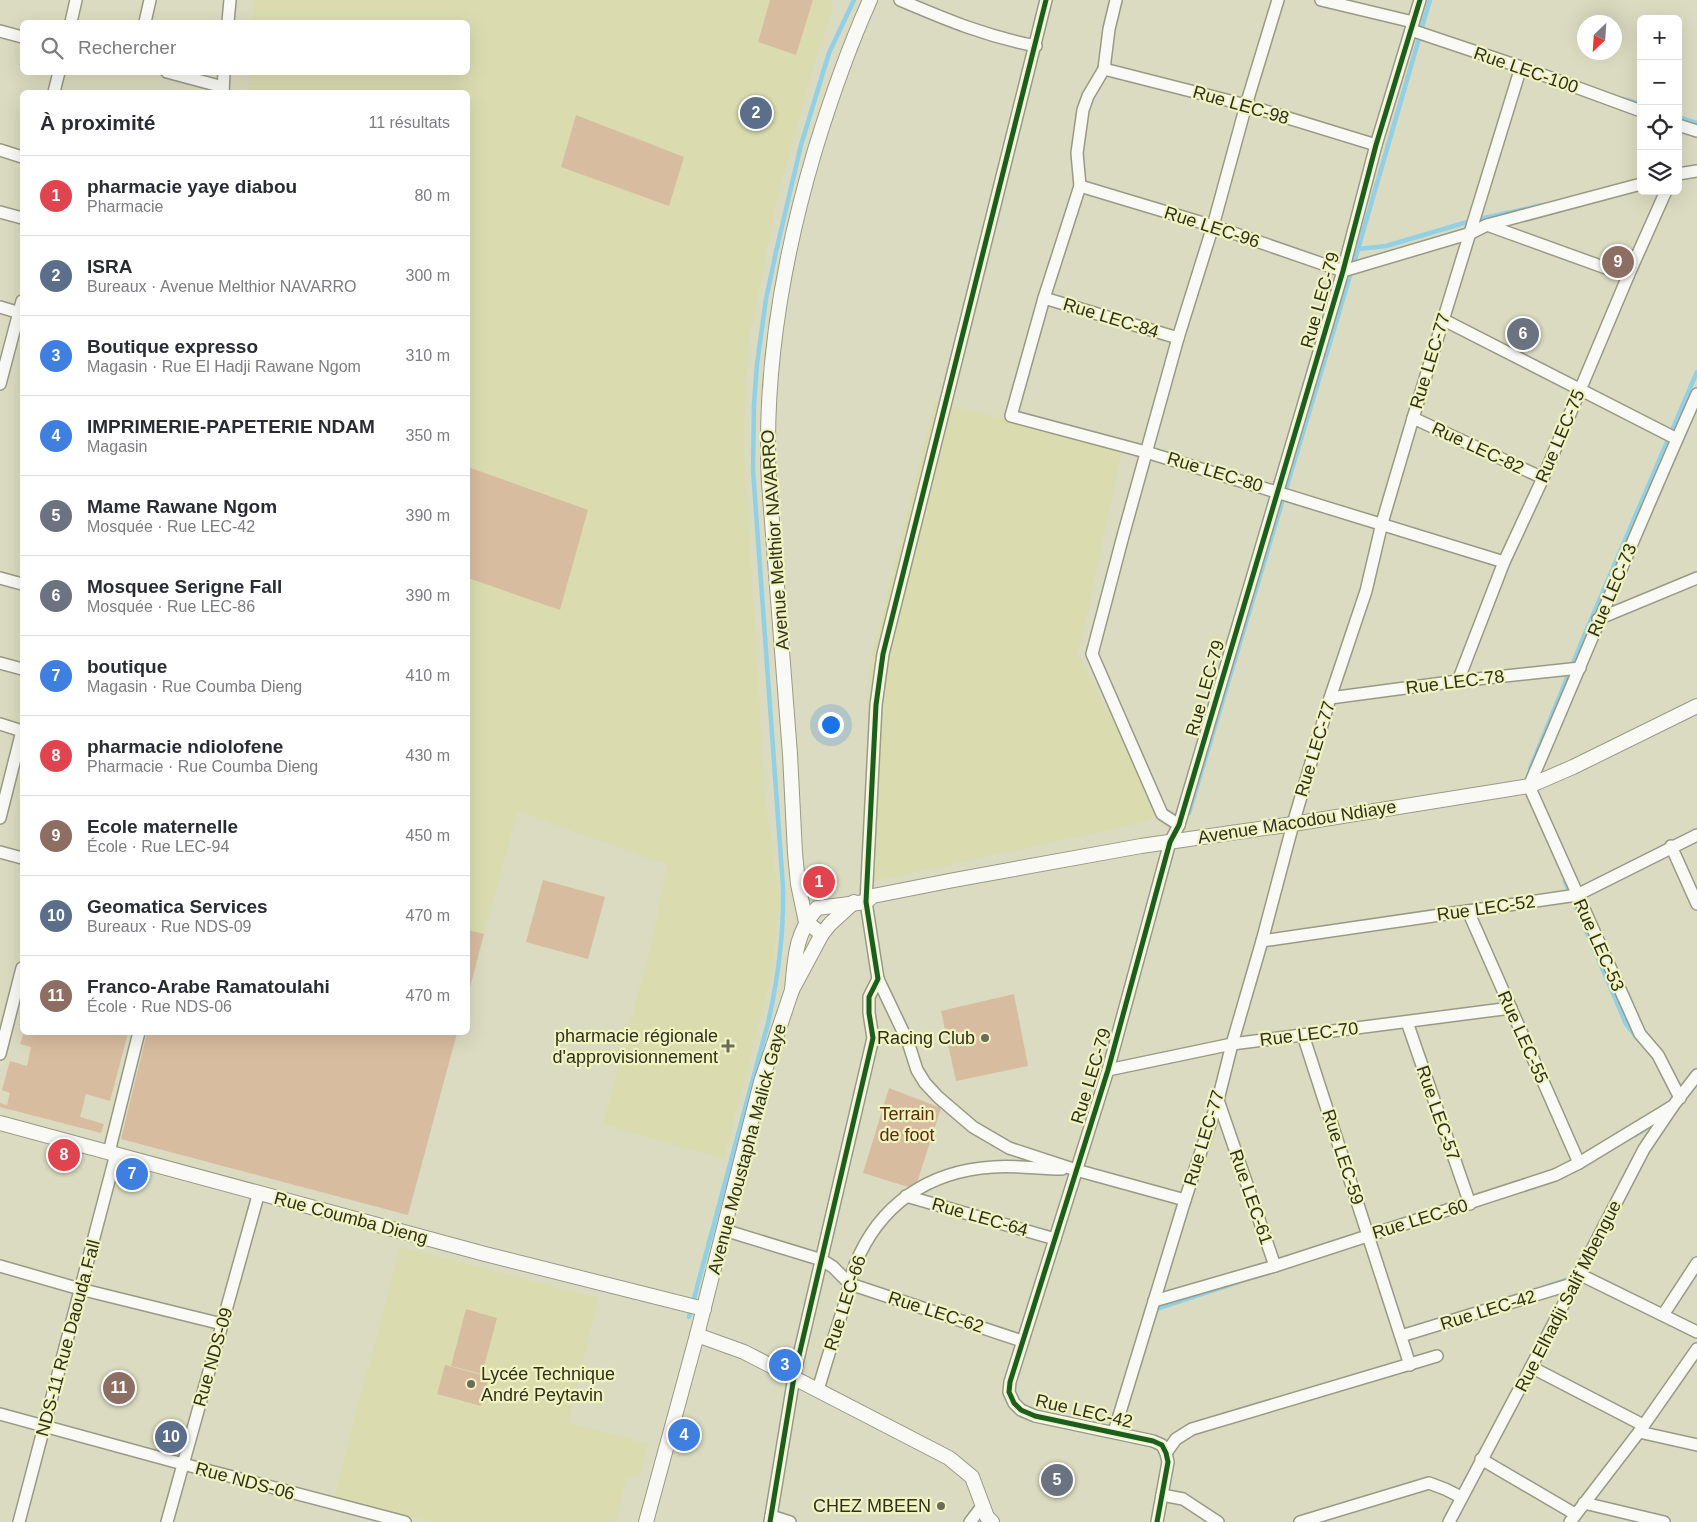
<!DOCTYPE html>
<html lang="fr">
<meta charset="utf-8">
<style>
:root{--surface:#fff;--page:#f7f7f7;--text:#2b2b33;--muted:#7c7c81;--line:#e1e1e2;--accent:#6c6c56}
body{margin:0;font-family:Arial,sans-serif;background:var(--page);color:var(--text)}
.controls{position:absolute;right:15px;top:15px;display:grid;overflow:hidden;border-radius:8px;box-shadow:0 5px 20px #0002}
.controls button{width:45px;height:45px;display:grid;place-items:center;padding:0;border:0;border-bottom:1px solid var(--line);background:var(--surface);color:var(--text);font:25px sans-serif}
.compass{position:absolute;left:1577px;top:15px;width:45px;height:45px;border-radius:50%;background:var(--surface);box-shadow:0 5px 20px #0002;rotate:205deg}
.you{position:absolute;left:830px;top:724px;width:18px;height:18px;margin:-12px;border:4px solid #fff;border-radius:50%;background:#1a73e8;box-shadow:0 0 0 8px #1a73e833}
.badge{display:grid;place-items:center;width:32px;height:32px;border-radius:50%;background:var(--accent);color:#fff;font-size:16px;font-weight:700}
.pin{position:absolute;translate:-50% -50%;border:2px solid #fff;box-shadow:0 1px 5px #0006}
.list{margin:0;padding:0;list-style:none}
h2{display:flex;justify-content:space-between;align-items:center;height:65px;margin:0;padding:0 20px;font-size:21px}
h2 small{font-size:16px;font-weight:400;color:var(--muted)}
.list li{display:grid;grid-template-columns:32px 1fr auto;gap:15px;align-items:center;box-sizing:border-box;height:80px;padding:0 20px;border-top:1px solid var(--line)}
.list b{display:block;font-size:19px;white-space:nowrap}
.list p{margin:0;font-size:16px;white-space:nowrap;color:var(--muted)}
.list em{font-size:16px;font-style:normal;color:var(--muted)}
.icon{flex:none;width:28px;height:28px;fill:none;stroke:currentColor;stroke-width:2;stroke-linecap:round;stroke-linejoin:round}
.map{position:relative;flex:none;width:1697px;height:1522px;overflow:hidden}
.search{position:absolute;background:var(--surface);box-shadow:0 5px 20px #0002;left:20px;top:20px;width:450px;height:55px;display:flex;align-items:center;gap:12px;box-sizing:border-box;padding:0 18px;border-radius:8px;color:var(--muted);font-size:19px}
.panel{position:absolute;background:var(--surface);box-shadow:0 5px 20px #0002;left:20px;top:90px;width:450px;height:945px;border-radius:8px}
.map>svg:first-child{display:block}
.built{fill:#dadcb0}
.green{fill:#d8bca0}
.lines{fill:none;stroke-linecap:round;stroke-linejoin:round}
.stream{stroke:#91d0e5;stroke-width:4.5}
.minor-casing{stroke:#999a85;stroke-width:14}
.tertiary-casing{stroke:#999a85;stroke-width:16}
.minor{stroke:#f9faf6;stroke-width:11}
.tertiary{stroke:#f9faf6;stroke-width:14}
.cycleway-casing{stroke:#f1f3c1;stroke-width:8}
.cycleway{stroke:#1b5e20;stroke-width:5}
.poi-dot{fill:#6c6c56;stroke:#f1f3c1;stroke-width:2}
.labels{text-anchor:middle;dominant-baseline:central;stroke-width:4.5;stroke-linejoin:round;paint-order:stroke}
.street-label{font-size:18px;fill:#30301d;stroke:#f1f3c1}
.poi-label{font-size:18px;fill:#30301d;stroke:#f1f3c1;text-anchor:end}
.park-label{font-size:18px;fill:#5b2c0e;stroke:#f1f3c1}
</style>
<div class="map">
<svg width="1697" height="1522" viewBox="0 0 1697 1522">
<rect width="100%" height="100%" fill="#dadbc0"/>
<g class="built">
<polygon points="254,0 832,0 833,8 815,61 778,197 749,339 746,381 744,447 765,797 780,903 771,977 724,1159 603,1124 652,941 667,865 518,811 484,934 468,930 468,92 249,92 250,73 468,72 468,22 253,22"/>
<polygon points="935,402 1123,448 1078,655 1162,814 1140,823 871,882 867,728 869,670"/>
<polygon points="400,1247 599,1298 568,1423 648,1444 640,1474 626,1480 616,1522 431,1522 334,1497"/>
</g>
<g class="green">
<polygon points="770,0 813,0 796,55 758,42"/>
<polygon points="576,115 684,157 669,206 561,167"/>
<polygon points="468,467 588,510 560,610 468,578"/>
<polygon points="543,880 605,897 588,959 526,942"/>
<polygon points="468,930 484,934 468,995"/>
<polygon points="1014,994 1028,1066 956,1081 941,1011"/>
<polygon points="24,1032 128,1033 110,1101 86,1094 80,1117 104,1124 101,1133 0,1107 0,1103 7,1105 10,1093 2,1090 10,1061 27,1066 31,1047 20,1044"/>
<polygon points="147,1033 457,1033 408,1215 121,1139"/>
<polygon points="889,1088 941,1108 915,1189 863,1173"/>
<polygon points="466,1309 497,1318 482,1374 451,1366"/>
<polygon points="445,1365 489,1377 481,1406 437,1394"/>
</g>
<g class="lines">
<g class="stream">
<polyline points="1423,31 1421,30 1430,0"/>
<polyline points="1420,35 1358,249 1386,246 1471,221"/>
<polyline points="1623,99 1641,104"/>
<polyline points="1678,117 1697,123"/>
<polyline points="1475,220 1543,205"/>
<polyline points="1530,769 1584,636 1697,372"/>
<polyline points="1189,813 1358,249"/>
<polyline points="1565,881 1626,1024 1638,1039"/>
<polyline points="1635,1135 1644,1130 1649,1125"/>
<polyline points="1548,1286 1576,1277"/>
<polyline points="1156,1309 1238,1282"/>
<path d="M 689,1317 L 768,1023 C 778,979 784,933 783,887 L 753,470 L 754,404 L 757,364 L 766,299 L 776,252 L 801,145 L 829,53 L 854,0"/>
</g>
<g class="minor-casing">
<g id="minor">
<path d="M 900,0 C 947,20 985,36 1036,46"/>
<polyline points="1116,0 1109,29 1104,69 1088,96 1083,110 1077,153 1080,186 1044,298 1011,416 1146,452 1504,562"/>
<polyline points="1321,0 1413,22"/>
<polyline points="71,22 76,0"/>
<polyline points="145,22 150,0"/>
<polyline points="228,22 230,0"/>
<polyline points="1411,30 1521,67 1641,111"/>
<polyline points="0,31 22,37"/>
<polyline points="1104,69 1246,105 1376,145"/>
<polyline points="167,72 223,87"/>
<polyline points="54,92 59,72"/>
<polyline points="223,92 224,72"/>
<polyline points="1678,125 1697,131"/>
<polyline points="0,150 22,157"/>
<polyline points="1678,174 1697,171"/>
<polyline points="1080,186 1213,226 1343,271 1471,233 1487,225 1641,184"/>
<polyline points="0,212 22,218"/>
<polyline points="1487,225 1628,276"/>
<polyline points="1044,298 1178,338"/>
<polyline points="0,307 20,313"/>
<polyline points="1442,319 1677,439"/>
<polyline points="0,384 22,301"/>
<polyline points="1413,418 1543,478"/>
<polyline points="0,578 22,584"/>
<polyline points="1598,619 1697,578"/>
<polyline points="0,663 22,669"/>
<polyline points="1458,681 1504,562 1543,478 1628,276 1666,191"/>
<polyline points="1330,698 1458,681 1580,668"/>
<polyline points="0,724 22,731"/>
<polyline points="0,818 22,731"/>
<polyline points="1179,825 1162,814 1092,654 1123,536 1178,338 1213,226 1246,105 1278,0"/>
<polyline points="1671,846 1697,904"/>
<polyline points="0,852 22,858"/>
<polyline points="1468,911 1579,1163"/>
<polyline points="1262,941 1577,895 1697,835"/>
<polyline points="878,979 908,1042 917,1070 925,1083 938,1097 973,1127 1009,1148 1076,1170 1185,1200"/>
<polyline points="1407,1022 1470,1204"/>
<polyline points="1303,1035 1410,1365"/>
<polyline points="0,1054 22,968"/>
<polyline points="1108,1070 1232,1044 1511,1008"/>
<path d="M 1680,1098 L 1658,1055 L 1640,1034 L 1529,786 C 1585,656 1639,524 1697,394"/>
<polyline points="1218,1100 1275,1266"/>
<polyline points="109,1152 139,1032"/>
<polyline points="906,1196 1055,1239"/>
<polyline points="724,1230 822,1260 833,1267 850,1284 1022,1341"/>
<polyline points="0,1266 80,1289 222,1324"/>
<polyline points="1579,1274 1697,1332"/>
<polyline points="1154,1301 1275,1266 1555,1175 1579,1163 1673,1106"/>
<polyline points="1663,1315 1697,1263"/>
<polyline points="1401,1336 1575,1283"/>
<polyline points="1531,1367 1643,1425"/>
<path d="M 818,1390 C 826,1362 835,1334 844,1306 C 848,1293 850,1278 855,1265 C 879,1205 928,1171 993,1167 C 1015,1165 1039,1169 1062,1169"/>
<polyline points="0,1414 183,1464 405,1522"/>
<polyline points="1114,1432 1185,1200 1218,1100 1232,1044 1262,941 1293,824 1330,698 1366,591 1382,523 1413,418 1521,67"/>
<polyline points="1639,1432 1697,1445"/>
<polyline points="1166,1453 1176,1439 1192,1429 1437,1356"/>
<polyline points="1481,1459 1575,1514"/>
<polyline points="1162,1495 1183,1499 1218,1522"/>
<polyline points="1584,1503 1664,1522"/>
<polyline points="771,1516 790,1522"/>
<polyline points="19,1522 116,1154"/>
<polyline points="167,1522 259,1192"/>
<polyline points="770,1522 794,1377 873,1038 869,1013 869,997 878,979 866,902 876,705 883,654 1046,0"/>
<polyline points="970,1522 983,1505"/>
<polyline points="1157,1522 1168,1462 1166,1453 1162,1445 1153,1441 1035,1416 1021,1410 1014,1403 1009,1392 1010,1382 1108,1070 1170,842 1179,825 1343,271 1376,145 1420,0"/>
<polyline points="1300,1522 1429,1483 1445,1489 1461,1497"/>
<polyline points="1449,1522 1531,1367 1644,1149 1673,1106 1697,1075"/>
<polyline points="1570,1522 1639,1432 1697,1349"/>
</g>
</g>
<g class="tertiary-casing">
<g id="tertiary">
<path d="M 822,934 L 806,922 L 798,884 L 795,853 L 790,754 L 769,483 C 763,369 783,258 815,150 C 831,98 848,49 870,0"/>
<path d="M 792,990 C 795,958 795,934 817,908 L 866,902 L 873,896 L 954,880 L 1141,846 L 1293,824 L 1529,786 L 1573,767 L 1697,706"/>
<polyline points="0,1123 485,1254 704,1309"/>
<polyline points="697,1335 744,1352 949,1458 972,1477 987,1517 992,1522"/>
<polyline points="646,1522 697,1335 761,1082 792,990 822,934 830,924 854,902"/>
</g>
</g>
<use href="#minor" class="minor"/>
<use href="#tertiary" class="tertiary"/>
<g class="cycleway-casing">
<g id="cycleway">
<polyline points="770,1522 794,1377 873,1038 869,1013 869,997 878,979 866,902 876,705 883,654 1046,0"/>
<polyline points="1157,1522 1168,1462 1166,1453 1162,1445 1153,1441 1035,1416 1021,1410 1014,1403 1009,1392 1010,1382 1108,1070 1170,842 1179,825 1343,271 1376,145 1420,0"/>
</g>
</g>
<use href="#cycleway" class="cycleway"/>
</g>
<g class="poi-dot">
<circle cx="985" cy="1038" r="5"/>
<path d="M725.5 1038.5h5v5h5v5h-5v5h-5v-5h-5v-5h5z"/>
<circle cx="471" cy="1384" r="5"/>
<circle cx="941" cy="1506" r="5"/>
</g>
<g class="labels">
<g class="street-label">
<text transform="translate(1526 70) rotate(19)">Rue LEC-100</text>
<text transform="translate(1241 105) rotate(16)">Rue LEC-98</text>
<text transform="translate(1212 227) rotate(18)">Rue LEC-96</text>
<text transform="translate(1320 300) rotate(-74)">Rue LEC-79</text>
<text transform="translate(1111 318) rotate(17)">Rue LEC-84</text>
<text transform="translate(1430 361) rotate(-73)">Rue LEC-77</text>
<text transform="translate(1560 436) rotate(-67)">Rue LEC-75</text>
<text transform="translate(1478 448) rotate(25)">Rue LEC-82</text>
<text transform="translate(1215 472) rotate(17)">Rue LEC-80</text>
<text transform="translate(775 540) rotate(-94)">Avenue Melthior NAVARRO</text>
<text transform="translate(1612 590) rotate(-67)">Rue LEC-73</text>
<text transform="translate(1455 682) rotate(-7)">Rue LEC-78</text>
<text transform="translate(1205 688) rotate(-74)">Rue LEC-79</text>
<text transform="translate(1315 749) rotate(-73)">Rue LEC-77</text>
<text transform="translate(1297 822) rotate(-9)">Avenue Macodou Ndiaye</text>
<text transform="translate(1486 908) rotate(-8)">Rue LEC-52</text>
<text transform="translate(1599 945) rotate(66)">Rue LEC-53</text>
<text transform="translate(1309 1034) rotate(-7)">Rue LEC-70</text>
<text transform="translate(1523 1037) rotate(66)">Rue LEC-55</text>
<text transform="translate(1091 1076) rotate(-73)">Rue LEC-79</text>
<text transform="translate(1438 1113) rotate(71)">Rue LEC-57</text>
<text transform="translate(1204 1138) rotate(-73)">Rue LEC-77</text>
<text transform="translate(747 1149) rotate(-75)">Avenue Moustapha Malick Gaye</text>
<text transform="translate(1343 1157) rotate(72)">Rue LEC-59</text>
<text transform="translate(1251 1197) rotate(71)">Rue LEC-61</text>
<text transform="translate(980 1217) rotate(16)">Rue LEC-64</text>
<text transform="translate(351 1218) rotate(15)">Rue Coumba Dieng</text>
<text transform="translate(1420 1219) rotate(-17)">Rue LEC-60</text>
<text transform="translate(1568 1296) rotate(-63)">Rue Elhadji Salif Mbengue</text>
<text transform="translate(845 1303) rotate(-72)">Rue LEC-66</text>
<text transform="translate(1488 1310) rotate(-17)">Rue LEC-42</text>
<text transform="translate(936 1312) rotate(18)">Rue LEC-62</text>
<text transform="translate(68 1338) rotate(-75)">NDS-11 Rue Daouda Fall</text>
<text transform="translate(213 1357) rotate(-74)">Rue NDS-09</text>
<text transform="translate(1084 1411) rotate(13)">Rue LEC-42</text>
<text transform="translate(245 1481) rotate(15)">Rue NDS-06</text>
</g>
<g class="poi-label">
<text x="718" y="1036">pharmacie régionale<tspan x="718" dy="21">d'approvisionnement</tspan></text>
<text x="975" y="1038">Racing Club</text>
<text x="481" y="1374" text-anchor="start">Lycée Technique<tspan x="481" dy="21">André Peytavin</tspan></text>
<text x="931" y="1506">CHEZ MBEEN</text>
</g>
<g class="park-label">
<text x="907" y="1114">Terrain<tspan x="907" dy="21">de foot</tspan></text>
</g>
</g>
</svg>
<div class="controls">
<button>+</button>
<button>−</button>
<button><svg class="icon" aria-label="locate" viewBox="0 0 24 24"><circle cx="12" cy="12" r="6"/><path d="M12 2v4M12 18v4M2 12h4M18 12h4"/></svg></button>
<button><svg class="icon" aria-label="layers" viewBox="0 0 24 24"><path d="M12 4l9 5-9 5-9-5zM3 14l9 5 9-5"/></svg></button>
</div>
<svg class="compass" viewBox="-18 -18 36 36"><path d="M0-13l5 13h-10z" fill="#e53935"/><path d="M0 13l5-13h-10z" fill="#7c7c81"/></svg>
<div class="you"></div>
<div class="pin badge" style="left:819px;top:882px;background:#e0444e">1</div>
<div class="pin badge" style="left:756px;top:113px;background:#5c6f8a">2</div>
<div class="pin badge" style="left:785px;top:1365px;background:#3f7fe0">3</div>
<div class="pin badge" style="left:684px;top:1435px;background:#3f7fe0">4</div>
<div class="pin badge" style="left:1057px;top:1480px;background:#6b7280">5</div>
<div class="pin badge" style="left:1523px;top:334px;background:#6b7280">6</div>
<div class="pin badge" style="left:132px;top:1174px;background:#3f7fe0">7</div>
<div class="pin badge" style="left:64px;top:1155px;background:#e0444e">8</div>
<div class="pin badge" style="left:1618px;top:262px;background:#8d6e63">9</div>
<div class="pin badge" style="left:171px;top:1437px;background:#5c6f8a">10</div>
<div class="pin badge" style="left:119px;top:1388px;background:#8d6e63">11</div>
<div class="search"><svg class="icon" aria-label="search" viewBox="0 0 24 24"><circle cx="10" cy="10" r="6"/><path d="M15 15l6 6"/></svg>Rechercher</div>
<section class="panel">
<h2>À proximité<small>11 résultats</small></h2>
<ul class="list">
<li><span class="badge" style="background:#e0444e">1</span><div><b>pharmacie yaye diabou</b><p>Pharmacie</p></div><em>80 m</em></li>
<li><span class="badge" style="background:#5c6f8a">2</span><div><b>ISRA</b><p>Bureaux · Avenue Melthior NAVARRO</p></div><em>300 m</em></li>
<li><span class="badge" style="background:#3f7fe0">3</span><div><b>Boutique expresso</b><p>Magasin · Rue El Hadji Rawane Ngom</p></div><em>310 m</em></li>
<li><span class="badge" style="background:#3f7fe0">4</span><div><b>IMPRIMERIE-PAPETERIE NDAM</b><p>Magasin</p></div><em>350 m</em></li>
<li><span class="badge" style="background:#6b7280">5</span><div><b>Mame Rawane Ngom</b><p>Mosquée · Rue LEC-42</p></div><em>390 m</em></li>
<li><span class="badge" style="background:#6b7280">6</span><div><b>Mosquee Serigne Fall</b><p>Mosquée · Rue LEC-86</p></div><em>390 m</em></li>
<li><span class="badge" style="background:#3f7fe0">7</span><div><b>boutique</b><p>Magasin · Rue Coumba Dieng</p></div><em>410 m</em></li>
<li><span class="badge" style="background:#e0444e">8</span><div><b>pharmacie ndiolofene</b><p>Pharmacie · Rue Coumba Dieng</p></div><em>430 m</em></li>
<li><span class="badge" style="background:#8d6e63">9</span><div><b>Ecole maternelle</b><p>École · Rue LEC-94</p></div><em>450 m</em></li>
<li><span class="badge" style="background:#5c6f8a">10</span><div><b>Geomatica Services</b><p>Bureaux · Rue NDS-09</p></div><em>470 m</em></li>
<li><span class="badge" style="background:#8d6e63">11</span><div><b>Franco-Arabe Ramatoulahi</b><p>École · Rue NDS-06</p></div><em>470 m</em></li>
</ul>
</section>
</div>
